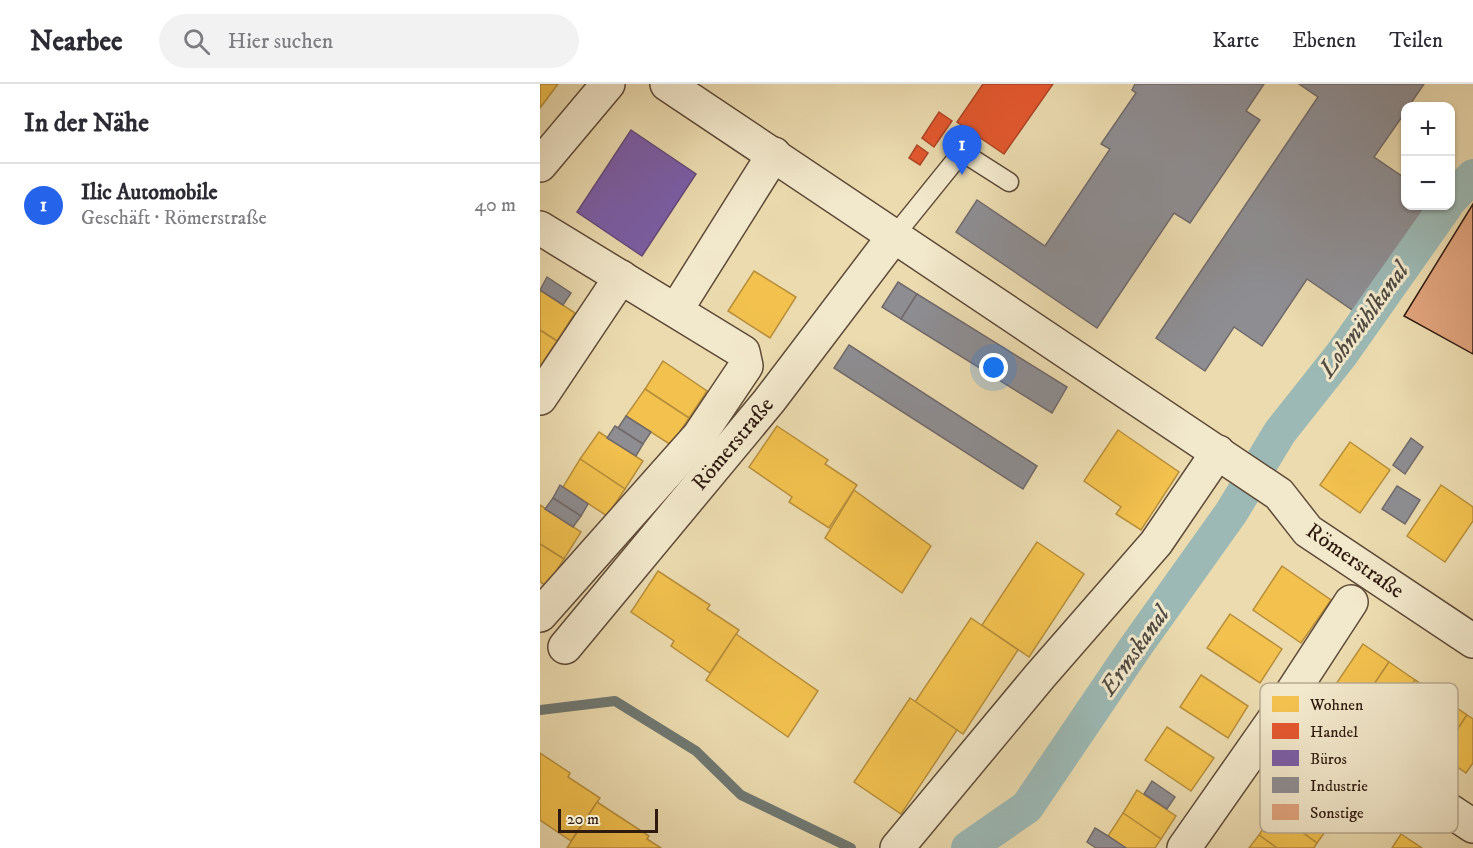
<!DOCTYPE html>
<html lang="de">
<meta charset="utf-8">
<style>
:root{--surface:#fff;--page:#f2f2f3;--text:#2b2b33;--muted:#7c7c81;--line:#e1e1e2;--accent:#2563eb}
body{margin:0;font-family:"IM FELL DW Pica",serif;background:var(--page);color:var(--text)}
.controls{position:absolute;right:18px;top:18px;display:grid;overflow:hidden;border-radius:12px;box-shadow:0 2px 4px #0004}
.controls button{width:54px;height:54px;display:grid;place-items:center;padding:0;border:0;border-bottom:2px solid var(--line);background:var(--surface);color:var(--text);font:30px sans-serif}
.scale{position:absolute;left:18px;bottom:15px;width:100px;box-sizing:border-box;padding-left:6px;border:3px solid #2f1a10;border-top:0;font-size:16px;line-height:21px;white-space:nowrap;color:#2f1a10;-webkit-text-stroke:4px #f2e8cb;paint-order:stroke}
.you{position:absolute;left:454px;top:284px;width:21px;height:21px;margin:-15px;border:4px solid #fff;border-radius:50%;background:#1a73e8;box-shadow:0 0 0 9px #1a73e833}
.badge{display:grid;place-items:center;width:39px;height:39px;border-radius:50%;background:var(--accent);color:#fff;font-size:20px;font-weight:700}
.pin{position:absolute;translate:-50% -50px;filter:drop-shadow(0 2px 3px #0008)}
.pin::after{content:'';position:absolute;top:32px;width:21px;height:18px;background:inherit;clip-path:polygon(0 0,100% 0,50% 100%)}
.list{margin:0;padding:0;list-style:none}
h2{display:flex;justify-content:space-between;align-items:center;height:78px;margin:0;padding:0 24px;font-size:26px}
h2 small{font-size:20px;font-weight:400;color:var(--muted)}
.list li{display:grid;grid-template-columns:39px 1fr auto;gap:18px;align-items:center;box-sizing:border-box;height:84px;padding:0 24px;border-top:2px solid var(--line)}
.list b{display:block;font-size:22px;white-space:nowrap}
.list p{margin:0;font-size:20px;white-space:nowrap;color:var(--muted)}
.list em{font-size:20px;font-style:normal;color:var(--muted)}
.icon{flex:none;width:33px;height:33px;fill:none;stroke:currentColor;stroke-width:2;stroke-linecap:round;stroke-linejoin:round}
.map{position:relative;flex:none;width:933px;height:764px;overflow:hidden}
header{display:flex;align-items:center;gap:36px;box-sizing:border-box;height:84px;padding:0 30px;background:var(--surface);border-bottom:2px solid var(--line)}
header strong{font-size:28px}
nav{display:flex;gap:33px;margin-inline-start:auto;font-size:21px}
.search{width:420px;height:54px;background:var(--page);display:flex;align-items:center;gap:15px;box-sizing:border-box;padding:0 21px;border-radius:33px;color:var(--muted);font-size:22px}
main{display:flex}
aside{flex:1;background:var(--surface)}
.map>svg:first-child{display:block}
.homes{fill:#f2c14e;stroke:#b88f3b;stroke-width:1.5}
.shops{fill:#e4572e;stroke:#ae4525;stroke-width:1.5}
.offices{fill:#7b5ea7;stroke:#644a7a;stroke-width:1.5}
.industry{fill:#8d8d92;stroke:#716a6b;stroke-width:1.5}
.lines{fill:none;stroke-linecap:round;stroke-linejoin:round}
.stream{stroke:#707973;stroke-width:10}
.canal{stroke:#9cb9b5;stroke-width:34}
.building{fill:#e0a37c;stroke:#2f1a10;stroke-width:1.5}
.lane-casing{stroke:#5e4a38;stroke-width:21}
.street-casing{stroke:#5e4a38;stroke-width:36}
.lane{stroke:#f2e8cb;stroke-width:18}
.street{stroke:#f2e8cb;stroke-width:33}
.labels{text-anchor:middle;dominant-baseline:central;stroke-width:6;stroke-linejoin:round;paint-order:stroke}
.street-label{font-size:22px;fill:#2f1a10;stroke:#f2e8cb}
.water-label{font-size:24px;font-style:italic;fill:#504a42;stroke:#f2e8cb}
.key{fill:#f2e8cb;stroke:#b8aa93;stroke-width:1.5}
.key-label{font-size:16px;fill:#2f1a10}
</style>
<header>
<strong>Nearbee</strong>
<div class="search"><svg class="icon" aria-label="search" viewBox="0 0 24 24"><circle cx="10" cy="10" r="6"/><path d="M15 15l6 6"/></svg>Hier suchen</div>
<nav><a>Karte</a><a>Ebenen</a><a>Teilen</a></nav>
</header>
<main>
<aside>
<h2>In der Nähe<small></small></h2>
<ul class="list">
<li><span class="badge">1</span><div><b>Ilic Automobile</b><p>Geschäft · Römerstraße</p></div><em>40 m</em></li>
</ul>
</aside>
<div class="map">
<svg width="933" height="764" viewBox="0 0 933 764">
<rect width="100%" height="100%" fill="#ebdbaf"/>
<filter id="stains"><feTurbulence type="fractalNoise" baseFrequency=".00333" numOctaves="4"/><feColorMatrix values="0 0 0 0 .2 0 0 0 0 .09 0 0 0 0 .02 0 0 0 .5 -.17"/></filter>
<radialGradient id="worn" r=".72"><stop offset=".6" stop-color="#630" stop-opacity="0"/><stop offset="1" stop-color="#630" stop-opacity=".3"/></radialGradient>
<g class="homes">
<polygon points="0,0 18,0 0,24"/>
<polygon points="214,187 256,213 230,254 188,227"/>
<polygon points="0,206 35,229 17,257 0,246"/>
<polygon points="0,246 17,257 0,282"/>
<polygon points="123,277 167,307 149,334 105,305"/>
<polygon points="105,305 149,334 131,361 86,332"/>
<polygon points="237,342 288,376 285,380 317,401 289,444 249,418 252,413 209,383"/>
<polygon points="578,346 639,388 601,446 576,430 581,423 544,397"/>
<polygon points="59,348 103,377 85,405 40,375"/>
<polygon points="810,358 850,386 820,429 780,401"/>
<polygon points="40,375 85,405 67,432 23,403"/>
<polygon points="901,401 933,423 933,437 905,478 867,452"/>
<polygon points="314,406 391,462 362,509 285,454"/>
<polygon points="0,421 41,448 24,475 0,460"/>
<polygon points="497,458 544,490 489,573 442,541"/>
<polygon points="0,460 24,475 7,502 0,498"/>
<polygon points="742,482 791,516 761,559 713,526"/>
<polygon points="118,487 170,521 167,525 199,546 170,589 131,562 134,557 91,528"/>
<polygon points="690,530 742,565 720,599 667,564"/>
<polygon points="431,534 478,566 423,650 375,618"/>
<polygon points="196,550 278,607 248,653 166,596"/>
<polygon points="823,560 849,578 822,618 796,600"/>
<polygon points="849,578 875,596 848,636 822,618"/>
<polygon points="661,591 708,622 688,654 640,623"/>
<polygon points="875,596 901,613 874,653 848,636"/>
<polygon points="901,613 927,631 900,671 874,653"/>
<polygon points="370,614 417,646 361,730 314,698"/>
<polygon points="927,631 933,635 933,679 926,689 900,671"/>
<polygon points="627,643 674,674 651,707 605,676"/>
<polygon points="0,669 30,689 28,693 60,714 31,757 0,736"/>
<polygon points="721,670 731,677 724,687 714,681"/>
<polygon points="597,706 636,732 621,755 583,729"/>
<polygon points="749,706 793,737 777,759 734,728"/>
<polygon points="57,718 109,752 107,755 121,764 27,764"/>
<polygon points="734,728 777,759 774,764 737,764 719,751"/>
<polygon points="583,729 621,755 615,764 586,764 568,752"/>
<polygon points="861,750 882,764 852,764"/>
<polygon points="719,751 737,764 709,764"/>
</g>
<g class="shops">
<polygon points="443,0 513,0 464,70 417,38"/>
<polygon points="399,28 412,37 394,63 382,54"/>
<polygon points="377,61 388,69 380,81 369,74"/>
</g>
<polygon class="offices" points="91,46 156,90 102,172 37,128"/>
<g class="industry">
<polygon points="595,0 724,0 706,27 720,36 650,139 634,129 557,244 416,148 437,116 505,162 570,65 561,60 596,9 592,6"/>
<polygon points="759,0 884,0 869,22 866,22 866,27 834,73 866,95 866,122 894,122 871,156 883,164 850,214 836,204 818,230 767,195 722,262 694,243 665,287 616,254 778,13"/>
<polygon points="7,193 31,209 23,221 0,206"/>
<polygon points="358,198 377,210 361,235 342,223"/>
<polygon points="377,210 527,303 512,329 361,235"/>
<polygon points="309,261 497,382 483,405 294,284"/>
<polygon points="86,332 111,348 103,360 78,344"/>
<polygon points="75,342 103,360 96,372 67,354"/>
<polygon points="871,354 883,363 865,390 853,381"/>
<polygon points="20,401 48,420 41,432 13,414"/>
<polygon points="857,402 880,416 865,440 842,425"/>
<polygon points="13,414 41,432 33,443 5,425"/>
<polygon points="612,697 635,713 627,725 604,710"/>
<polygon points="555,744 568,752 586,764 556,764 547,758"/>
</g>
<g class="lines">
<polyline class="stream" points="0,626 75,617 156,667 201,711 311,764"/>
<g class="canal">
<polyline points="910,116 933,92"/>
<polyline points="428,764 487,723 594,565 691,429 740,348 801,271 906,122"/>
</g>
</g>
<polygon class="building" points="933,120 933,270 864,232"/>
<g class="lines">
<g class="lane-casing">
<polyline id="lane" points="355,151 422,68 469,98"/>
</g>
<g class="street-casing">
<g id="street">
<polyline points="127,0 739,410 768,447 933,557"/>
<polyline points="0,81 68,0"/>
<polyline points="0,144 203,268 206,282 159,352 0,531"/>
<polyline points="136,226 234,70"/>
<polyline points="0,314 81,193"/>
<polyline points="25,563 229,317 355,151"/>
<polyline points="746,619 933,742"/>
<polyline points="357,764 500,592 616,459 678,368"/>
<polyline points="644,764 740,627 811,518"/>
</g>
</g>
<use href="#lane" class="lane"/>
<use href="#street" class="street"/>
</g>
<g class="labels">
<g class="street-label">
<text transform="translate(193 360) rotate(-50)">Römerstraße</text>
<text transform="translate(815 477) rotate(35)">Römerstraße</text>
</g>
<g class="water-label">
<text transform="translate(824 236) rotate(-54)">Lohmühlkanal</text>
<text transform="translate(595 567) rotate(-55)">Ermskanal</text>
</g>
</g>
<rect x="720" y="599" width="198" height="150" rx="9" class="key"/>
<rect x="732" y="612" width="27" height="16" fill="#f2c14e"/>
<rect x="732" y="639" width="27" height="16" fill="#e4572e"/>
<rect x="732" y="666" width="27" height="16" fill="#7b5ea7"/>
<rect x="732" y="693" width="27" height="16" fill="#8d8d92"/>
<rect x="732" y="720" width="27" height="16" fill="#e0a37c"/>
<g class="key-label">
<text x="770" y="626">Wohnen</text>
<text x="770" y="653">Handel</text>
<text x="770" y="680">Büros</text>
<text x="770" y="707">Industrie</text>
<text x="770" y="734">Sonstige</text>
</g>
<rect width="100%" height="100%" filter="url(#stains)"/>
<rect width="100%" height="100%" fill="url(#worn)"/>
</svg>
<div class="controls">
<button>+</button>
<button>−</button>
</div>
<div class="scale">20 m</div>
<div class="you"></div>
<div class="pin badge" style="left:422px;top:91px">1</div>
</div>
</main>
